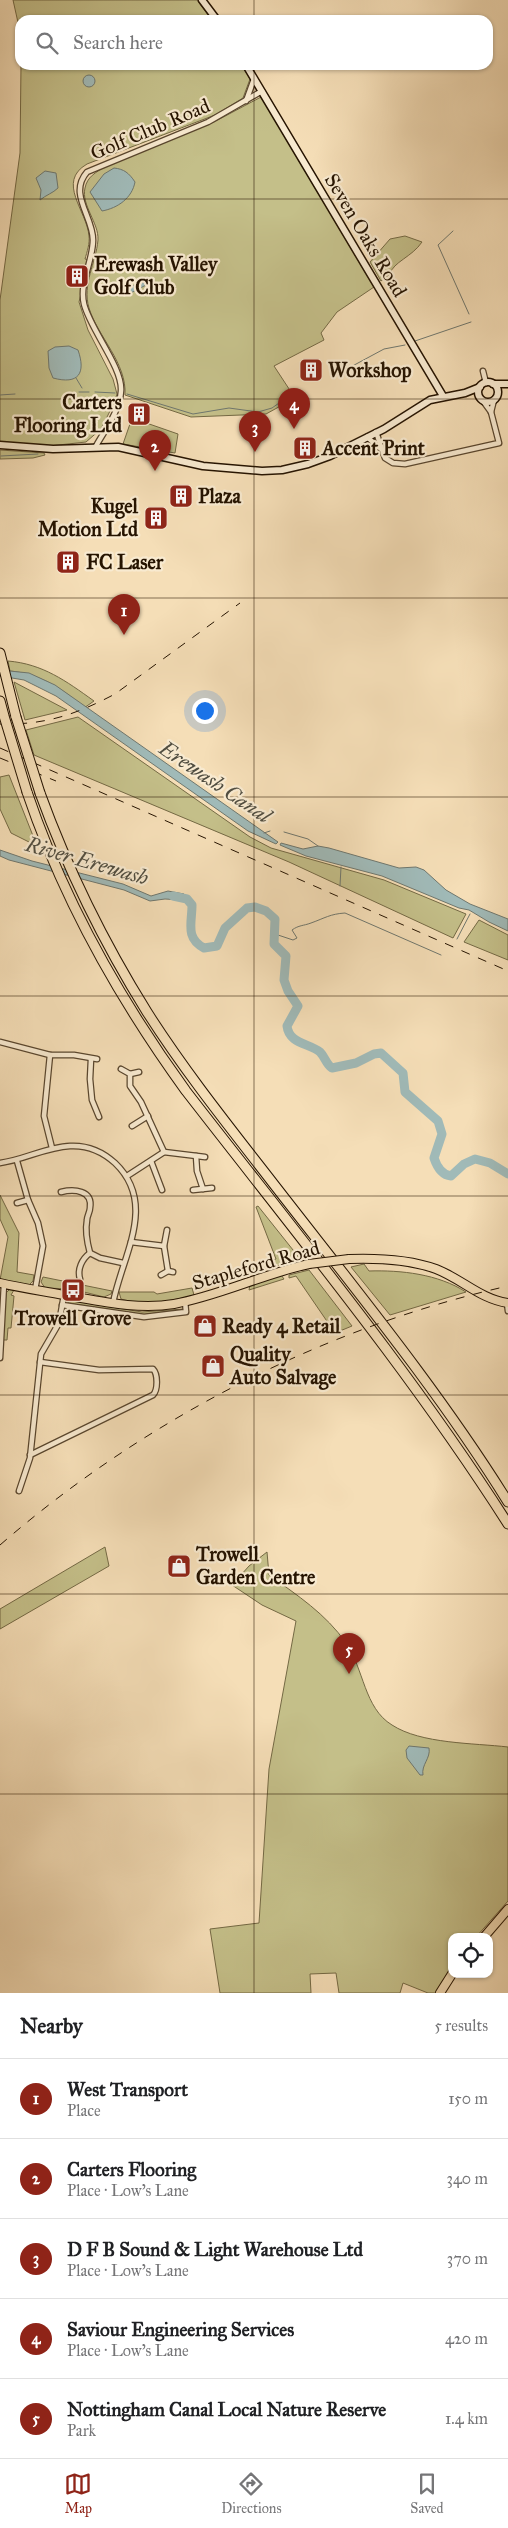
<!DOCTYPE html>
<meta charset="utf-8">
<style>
:root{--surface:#fff;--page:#f2f2f2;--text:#202124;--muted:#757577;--line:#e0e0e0;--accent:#8f2418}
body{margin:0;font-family:"IM FELL Great Primer",serif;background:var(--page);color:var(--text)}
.controls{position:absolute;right:15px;bottom:15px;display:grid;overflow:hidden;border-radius:10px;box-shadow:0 1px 4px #0004}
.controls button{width:45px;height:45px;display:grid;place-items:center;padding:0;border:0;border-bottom:1px solid var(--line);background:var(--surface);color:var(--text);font:25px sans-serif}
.you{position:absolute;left:204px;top:710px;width:18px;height:18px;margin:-12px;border:4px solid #fff;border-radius:50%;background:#1a73e8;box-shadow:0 0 0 8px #1a73e833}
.badge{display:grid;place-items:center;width:32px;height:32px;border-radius:50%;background:var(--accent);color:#fff;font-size:16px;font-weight:700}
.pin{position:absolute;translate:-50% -41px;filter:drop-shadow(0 1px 2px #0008)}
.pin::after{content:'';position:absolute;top:26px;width:18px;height:15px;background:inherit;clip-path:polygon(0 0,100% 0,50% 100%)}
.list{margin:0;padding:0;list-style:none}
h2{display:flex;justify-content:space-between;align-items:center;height:65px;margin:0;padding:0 20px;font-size:21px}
h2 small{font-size:16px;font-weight:400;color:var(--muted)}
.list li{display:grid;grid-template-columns:32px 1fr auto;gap:15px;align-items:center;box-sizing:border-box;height:80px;padding:0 20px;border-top:1px solid var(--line)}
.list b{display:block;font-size:19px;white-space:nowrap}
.list p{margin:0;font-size:16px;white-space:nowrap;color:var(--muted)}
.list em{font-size:16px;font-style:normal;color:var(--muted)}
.icon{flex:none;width:28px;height:28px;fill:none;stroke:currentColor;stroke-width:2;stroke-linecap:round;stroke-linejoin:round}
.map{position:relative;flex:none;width:508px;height:1993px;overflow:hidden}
.search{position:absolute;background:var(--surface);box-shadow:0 1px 4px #0004;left:15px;right:15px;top:15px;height:55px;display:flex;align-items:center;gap:12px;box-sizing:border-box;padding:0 18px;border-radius:15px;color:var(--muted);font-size:19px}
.sheet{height:465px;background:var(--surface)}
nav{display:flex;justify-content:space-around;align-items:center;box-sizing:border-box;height:70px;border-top:1px solid var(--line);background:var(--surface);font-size:14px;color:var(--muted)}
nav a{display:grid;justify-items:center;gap:2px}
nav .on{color:var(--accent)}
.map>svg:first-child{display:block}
.green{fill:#c4bf89;stroke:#746944}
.water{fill:#a0bab8;stroke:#6f776e}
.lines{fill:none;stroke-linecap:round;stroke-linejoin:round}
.stream{stroke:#6f776e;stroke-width:1}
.river{stroke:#a0bab8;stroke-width:9}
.street-casing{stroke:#59462e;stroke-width:7}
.secondary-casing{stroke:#251300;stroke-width:9}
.primary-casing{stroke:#251300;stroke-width:10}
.highway-casing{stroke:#251300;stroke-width:11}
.street{stroke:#f8ead0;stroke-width:4.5}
.secondary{stroke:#f8ead0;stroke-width:6}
.primary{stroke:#f5deb7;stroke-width:8}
.highway{stroke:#f5deb7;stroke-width:9}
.rail{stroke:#251300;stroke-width:1;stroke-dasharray:9 9;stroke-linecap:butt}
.primary-bridge-casing{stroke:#251300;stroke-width:10;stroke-linecap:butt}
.highway-bridge-casing{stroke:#251300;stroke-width:11;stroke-linecap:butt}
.primary-bridge{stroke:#f5deb7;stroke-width:8}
.highway-bridge{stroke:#f5deb7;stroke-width:9}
.grid{fill:none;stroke:#251300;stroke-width:1;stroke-opacity:0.55}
.labels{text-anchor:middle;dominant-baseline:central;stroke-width:4.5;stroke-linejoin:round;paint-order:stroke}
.street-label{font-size:20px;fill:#251300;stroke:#f8ead0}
.poi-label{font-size:20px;font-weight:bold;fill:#251300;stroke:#f8ead0;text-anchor:start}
.water-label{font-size:21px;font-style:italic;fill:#504d40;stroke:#f8ead0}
</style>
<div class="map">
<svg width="508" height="1993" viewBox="0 0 508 1993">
<rect width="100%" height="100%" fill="#f5deb7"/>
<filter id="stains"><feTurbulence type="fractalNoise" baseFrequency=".004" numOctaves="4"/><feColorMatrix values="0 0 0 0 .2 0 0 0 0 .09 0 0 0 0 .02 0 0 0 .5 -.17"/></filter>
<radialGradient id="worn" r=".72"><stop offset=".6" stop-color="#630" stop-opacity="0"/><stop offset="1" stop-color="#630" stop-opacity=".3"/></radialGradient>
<g class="green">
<polygon points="13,0 197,0 212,20 20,20 20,51 19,27"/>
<path d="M 21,65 L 242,65 L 250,79 L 243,98 L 215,115 L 87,164 C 56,182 87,211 89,236 C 90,243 87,252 85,259 L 89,260 L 79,302 L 88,330 L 113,379 L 117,394 L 115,401 L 101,429 L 86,442 L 49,446 L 0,442 L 0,300 L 20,153 Z"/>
<path d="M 261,97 L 374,287 L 337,312 L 321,333 L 324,340 L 274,366 L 295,398 L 266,414 L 191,417 L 125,395 C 127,363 98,337 89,308 C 82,284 96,263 98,240 C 99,223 81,205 85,188 C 87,177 96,172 105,167 L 214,122 Z"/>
<path d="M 405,236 L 422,242 C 412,257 393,262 390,274 L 381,281 L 370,262 L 390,239 Z"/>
<polygon points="132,418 178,434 175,453 123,444"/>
<polygon points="0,450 44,453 45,455 33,458 0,459"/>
<path d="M 8,661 C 43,664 66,681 94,701 L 84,708 C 62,688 40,674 10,671 Z"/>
<polygon points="14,682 67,710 25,720"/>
<polygon points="78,717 250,837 271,848 384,880 466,914 453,938 289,862 34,755 26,730"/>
<polygon points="9,775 37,846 11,833 0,809 0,777"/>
<polygon points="479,920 508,935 508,960 464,942"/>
<polygon points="0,1195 19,1233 17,1272 34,1275 33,1281 29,1285 0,1280 8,1237 0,1219"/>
<polygon points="258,1206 301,1260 267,1268 238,1278 234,1272 276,1259 256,1207"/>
<path d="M 364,1264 L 369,1271 C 401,1270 438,1274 466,1292 L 390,1315 L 351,1267 Z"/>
<polygon points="309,1270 352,1326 335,1333 296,1276 289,1278 289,1275"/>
<polygon points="281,1275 284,1279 249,1290 250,1285"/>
<polygon points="43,1277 112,1291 111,1294 104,1297 72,1289 45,1288 41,1282"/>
<path d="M 192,1288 L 194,1295 C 173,1301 143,1306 121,1299 L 119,1292 L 154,1292 L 157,1294 Z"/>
<polygon points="10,1289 14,1290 11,1295 14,1296 11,1328 8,1328 7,1340 3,1340 6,1293"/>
<polygon points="68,1300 142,1312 184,1309 141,1315 68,1303"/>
<polygon points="105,1547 109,1566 0,1629 0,1609"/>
<path d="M 267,1552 L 269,1575 C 297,1595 326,1614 346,1643 C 364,1669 364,1708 392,1725 C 421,1744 474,1743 508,1747 L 508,1901 L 476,1937 L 452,1937 L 452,1971 L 436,1993 L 428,1993 L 403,1983 L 400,1993 L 339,1993 L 336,1973 L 310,1974 L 311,1993 L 220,1993 L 210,1929 L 259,1923 L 269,1769 L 296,1621 L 262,1605 L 232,1585 L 249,1566 Z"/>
</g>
<g class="water">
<circle cx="89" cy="81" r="6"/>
<path d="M 114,168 C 124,169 129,173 135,182 C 132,198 118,208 102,211 L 90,192 L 104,174 Z"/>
<path d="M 45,171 L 56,173 L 58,188 C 53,193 46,195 40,200 L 41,190 L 36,178 Z"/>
<polygon points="138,282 146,283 146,285 127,295 121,286 130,288"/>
<path d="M 69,346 L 78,350 C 86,373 79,385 53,378 L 49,368 L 48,351 L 55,347 Z"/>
<polygon points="0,670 29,673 55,685 278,842 276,844 248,831 56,696 24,680 0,676"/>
<polygon points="281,843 303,849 318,846 329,848 399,868 416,867 424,870 446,890 470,904 508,919 508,931 489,922 469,910 459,908 382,876 306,856 280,845"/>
<polygon points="0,850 32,861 123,884 151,896 168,891 184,894 182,900 165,899 150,901 124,890 9,860 0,856"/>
<path d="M 409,1746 L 429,1748 C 431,1758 421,1765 423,1775 L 420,1775 L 407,1758 L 406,1750 Z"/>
</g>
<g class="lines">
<g class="stream">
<polyline points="453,231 438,245 469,314"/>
<polyline points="415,341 471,322"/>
<polyline points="345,370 384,349 405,345"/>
<polyline points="76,378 82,388"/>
<polyline points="79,392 89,392"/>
<polyline points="95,392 115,393"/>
<polyline points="127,394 193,414 229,408 258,412 272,408 289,396"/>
<polyline points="0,395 15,394"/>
<polyline points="1,456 38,454"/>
<polyline points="284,832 308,839 318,846"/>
<polyline points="264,833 270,831"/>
<polyline points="340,886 341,867"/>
<path d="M 275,934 L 293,940 L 297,938 L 292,930 C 299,925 303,926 311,923 C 325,918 330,914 345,913 L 441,955"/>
<polyline points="457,939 470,914"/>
</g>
<path class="river" d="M 173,896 L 187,899 L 192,905 C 192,923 185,938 204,948 L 217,946 L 225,928 L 247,908 L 255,907 L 266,911 L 275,919 L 274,944 L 286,956 L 284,980 L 288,991 L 298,1006 L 287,1026 C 289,1044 309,1043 320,1052 C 325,1057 326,1064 332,1068 L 356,1063 L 374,1054 L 381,1053 L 403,1073 L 405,1092 L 438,1121 L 442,1134 L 434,1158 C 437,1167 442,1175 451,1176 L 464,1164 L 475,1159 L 490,1163 L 508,1174"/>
<g class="street-casing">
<g id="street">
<polyline points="246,101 254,79"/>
<polyline points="483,371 486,383"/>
<polyline points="491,412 494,400"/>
<polyline points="376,432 385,458 393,463 405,464 499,443 491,412 483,401"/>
<polyline points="367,437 381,449"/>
<path d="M 96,446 C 105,430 120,410 121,391 C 123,368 90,329 84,304 C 79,283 93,261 93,240 C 93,216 68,194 87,172 L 208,122 L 262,91"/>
<polyline points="0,1042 50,1055 74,1055 97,1059"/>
<polyline points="50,1055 44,1116 52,1148"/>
<polyline points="91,1059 90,1079 92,1100 99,1117"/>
<polyline points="121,1069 130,1074 130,1086 141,1102 164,1152"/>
<polyline points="130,1074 139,1072"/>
<polyline points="132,1126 148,1116"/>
<polyline points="196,1156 197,1171 203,1189"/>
<polyline points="17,1161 28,1200 38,1223 43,1246 35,1290"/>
<polyline points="151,1161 162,1190"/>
<path d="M 0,1163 C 24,1160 46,1147 70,1146 C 88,1145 103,1152 115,1163 C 158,1204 122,1256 113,1303"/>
<polyline points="127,1176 164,1152 205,1157"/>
<polyline points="193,1190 212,1188"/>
<path d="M 61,1192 C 74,1189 93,1190 90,1208 C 90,1212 87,1216 87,1220 C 85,1231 87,1242 90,1253 L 100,1258 L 123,1263"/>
<polyline points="17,1203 28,1200"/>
<polyline points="167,1230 164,1246 168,1271"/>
<polyline points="131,1242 164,1246"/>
<polyline points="161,1275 168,1271 173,1272"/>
<path d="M 80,1279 C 77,1269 82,1259 90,1253"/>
<polyline points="507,1303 508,1311"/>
<polyline points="62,1305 144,1317 186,1312 185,1301"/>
<polyline points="0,1358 4,1284"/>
<path d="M 30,1455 L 153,1395 C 158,1390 158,1374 153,1369 L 99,1370 L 40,1362"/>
<polyline points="19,1491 30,1458 41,1354 59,1323 64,1295"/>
</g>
</g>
<g class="secondary-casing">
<g id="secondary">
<polyline points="202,0 217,20"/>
<polyline points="246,65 443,396"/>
<circle cx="488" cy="392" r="10"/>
<polyline points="493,384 508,384"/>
<polyline points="0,445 53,449 118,447 203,466 262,471 282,470 308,464 330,456 384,429 430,400 465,393 480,387"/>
</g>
</g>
<g class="primary-casing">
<g id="primary">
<path d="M 349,1259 C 378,1258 408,1259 436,1269 C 462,1279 480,1299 508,1303"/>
<path d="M 0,1283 C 21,1288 43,1291 64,1295 C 100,1301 137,1310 174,1304 C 219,1296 263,1274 309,1264"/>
<polyline points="484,1937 508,1909"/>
<polyline points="440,1993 452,1974"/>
</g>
</g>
<g class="highway-casing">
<g id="highway">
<polyline points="0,653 16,717"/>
<polyline points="0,701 4,716"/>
<path d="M 27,792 C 63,899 120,1000 186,1091 C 296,1233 411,1372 508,1524"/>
<path d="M 40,793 C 68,870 104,943 147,1012 C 184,1070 227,1124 269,1178 C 351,1284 437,1388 508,1502"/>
</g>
</g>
<use href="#street" class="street"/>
<use href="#secondary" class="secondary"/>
<use href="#primary" class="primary"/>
<use href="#highway" class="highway"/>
<g class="rail">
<path d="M 0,724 C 45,725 75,715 115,694 L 240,603"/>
<polyline points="0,748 508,971"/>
<polyline points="0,758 56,781"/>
<path d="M 0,1545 C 144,1420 322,1328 508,1286"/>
</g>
<g class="primary-bridge-casing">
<polyline id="primary-bridge" points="309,1264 349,1259"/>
</g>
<g class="highway-bridge-casing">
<g id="highway-bridge">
<polyline points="4,716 27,792"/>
<polyline points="16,717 40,793"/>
</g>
</g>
<use href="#primary-bridge" class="primary-bridge"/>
<use href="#highway-bridge" class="highway-bridge"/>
</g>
<path class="grid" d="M 254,0 L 254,20M 254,65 L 254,1993M 0,199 L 508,199M 0,399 L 508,399M 0,598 L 508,598M 0,797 L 508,797M 0,996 L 508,996M 0,1196 L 508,1196M 0,1395 L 508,1395M 0,1594 L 508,1594M 0,1794 L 508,1794"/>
<defs>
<g id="building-square" transform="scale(1.25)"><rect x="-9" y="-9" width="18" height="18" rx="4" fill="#8f2418" stroke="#f8ead0"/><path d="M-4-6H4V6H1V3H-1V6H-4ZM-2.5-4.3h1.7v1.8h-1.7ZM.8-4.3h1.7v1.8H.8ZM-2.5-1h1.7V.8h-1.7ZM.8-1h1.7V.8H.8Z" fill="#fff"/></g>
<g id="bus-square" transform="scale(1.25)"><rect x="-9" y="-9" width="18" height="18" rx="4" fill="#8f2418" stroke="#f8ead0"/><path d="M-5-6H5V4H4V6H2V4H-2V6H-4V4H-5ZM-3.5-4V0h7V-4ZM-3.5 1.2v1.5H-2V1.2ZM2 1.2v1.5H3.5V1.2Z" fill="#fff"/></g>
<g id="shop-square" transform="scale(1.25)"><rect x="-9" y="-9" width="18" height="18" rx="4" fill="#8f2418" stroke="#f8ead0"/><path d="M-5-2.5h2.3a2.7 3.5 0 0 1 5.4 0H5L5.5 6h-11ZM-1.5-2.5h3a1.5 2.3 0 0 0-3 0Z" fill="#fff"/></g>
</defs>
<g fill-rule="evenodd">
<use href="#building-square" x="77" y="276"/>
<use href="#building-square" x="311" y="370"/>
<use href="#building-square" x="139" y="414"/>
<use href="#building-square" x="305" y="448"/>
<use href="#building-square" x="181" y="496"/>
<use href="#building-square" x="156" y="518"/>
<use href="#building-square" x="68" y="562"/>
<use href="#bus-square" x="73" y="1290"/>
<use href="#shop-square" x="205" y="1326"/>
<use href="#shop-square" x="213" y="1366"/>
<use href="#shop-square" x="179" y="1566"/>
</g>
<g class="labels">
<g class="street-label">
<text transform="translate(150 129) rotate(-23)">Golf Club Road</text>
<text transform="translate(366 235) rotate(59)">Seven Oaks Road</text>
<text transform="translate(256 1265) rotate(-16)">Stapleford Road</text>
</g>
<g class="poi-label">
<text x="94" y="264">Erewash Valley<tspan x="94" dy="23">Golf Club</tspan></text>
<text x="328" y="370">Workshop</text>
<text x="122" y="402" text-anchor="end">Carters<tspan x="122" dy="23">Flooring Ltd</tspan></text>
<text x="322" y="448">Accent Print</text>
<text x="198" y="496">Plaza</text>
<text x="138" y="506" text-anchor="end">Kugel<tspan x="138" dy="23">Motion Ltd</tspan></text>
<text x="86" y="562">FC Laser</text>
<text x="73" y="1318" text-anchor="middle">Trowell Grove</text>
<text x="222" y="1326">Ready 4 Retail</text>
<text x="230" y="1354">Quality<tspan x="230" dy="23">Auto Salvage</tspan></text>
<text x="196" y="1554">Trowell<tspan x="196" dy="23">Garden Centre</tspan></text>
</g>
<g class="water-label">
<text transform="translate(215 782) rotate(34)">Erewash Canal</text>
<text transform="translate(87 861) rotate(16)">River Erewash</text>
</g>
</g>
<rect width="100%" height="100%" filter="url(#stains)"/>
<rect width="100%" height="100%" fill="url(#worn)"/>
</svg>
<div class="controls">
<button><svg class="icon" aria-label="locate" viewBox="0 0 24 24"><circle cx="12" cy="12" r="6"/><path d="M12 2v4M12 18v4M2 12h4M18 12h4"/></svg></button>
</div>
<div class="you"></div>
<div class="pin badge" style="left:124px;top:635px">1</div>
<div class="pin badge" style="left:155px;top:471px">2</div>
<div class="pin badge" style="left:255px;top:452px">3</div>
<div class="pin badge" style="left:294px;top:429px">4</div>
<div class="pin badge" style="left:349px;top:1674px">5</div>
<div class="search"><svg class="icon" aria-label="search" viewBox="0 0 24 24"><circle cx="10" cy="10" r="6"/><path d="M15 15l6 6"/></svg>Search here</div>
</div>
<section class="sheet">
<h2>Nearby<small>5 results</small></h2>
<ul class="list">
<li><span class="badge">1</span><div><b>West Transport</b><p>Place</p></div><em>150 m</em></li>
<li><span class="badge">2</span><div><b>Carters Flooring</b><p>Place · Low's Lane</p></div><em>340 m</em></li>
<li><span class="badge">3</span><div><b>D F B Sound &amp; Light Warehouse Ltd</b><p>Place · Low's Lane</p></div><em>370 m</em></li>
<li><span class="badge">4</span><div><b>Saviour Engineering Services</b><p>Place · Low's Lane</p></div><em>420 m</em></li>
<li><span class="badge">5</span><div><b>Nottingham Canal Local Nature Reserve</b><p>Park</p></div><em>1.4 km</em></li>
</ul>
</section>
<nav>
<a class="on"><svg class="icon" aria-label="map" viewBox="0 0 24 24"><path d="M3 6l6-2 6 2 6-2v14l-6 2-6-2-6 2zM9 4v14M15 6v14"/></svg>Map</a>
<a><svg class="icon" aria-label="directions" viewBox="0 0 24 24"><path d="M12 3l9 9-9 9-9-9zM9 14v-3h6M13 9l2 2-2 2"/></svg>Directions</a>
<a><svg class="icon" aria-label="saved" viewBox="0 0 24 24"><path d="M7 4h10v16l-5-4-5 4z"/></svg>Saved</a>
</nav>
